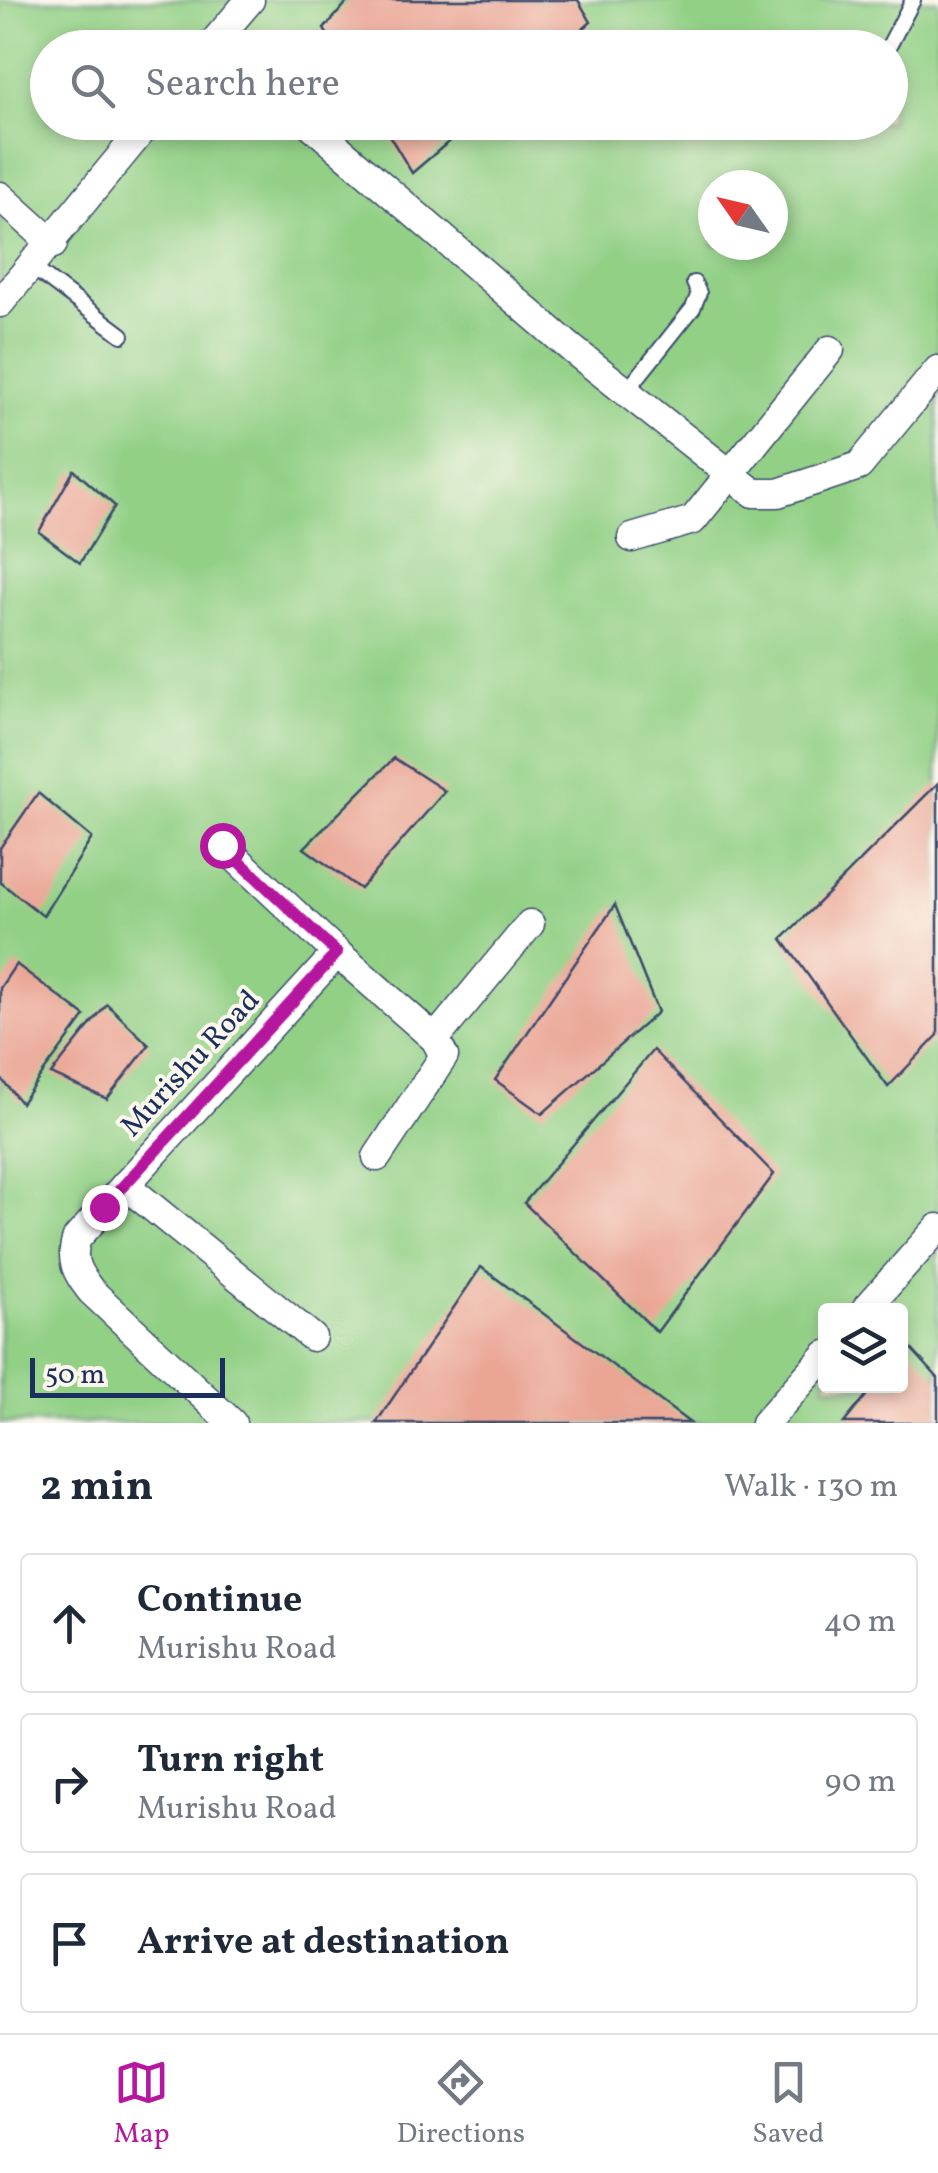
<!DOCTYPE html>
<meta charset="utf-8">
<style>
:root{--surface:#fff;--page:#f6f6f7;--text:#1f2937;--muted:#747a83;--line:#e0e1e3;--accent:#b5179e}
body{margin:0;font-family:Vollkorn,serif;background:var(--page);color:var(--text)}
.controls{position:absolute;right:30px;bottom:30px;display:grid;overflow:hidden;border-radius:10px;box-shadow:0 5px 15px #0003}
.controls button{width:90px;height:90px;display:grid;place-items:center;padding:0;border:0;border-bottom:2px solid var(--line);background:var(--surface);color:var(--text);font:50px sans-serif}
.compass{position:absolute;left:698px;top:170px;width:90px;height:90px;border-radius:50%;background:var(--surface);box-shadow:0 5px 15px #0003;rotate:304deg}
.scale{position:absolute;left:30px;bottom:25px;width:195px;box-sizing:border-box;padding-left:10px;border:5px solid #1b2f5e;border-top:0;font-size:28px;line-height:35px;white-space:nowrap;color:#1b2f5e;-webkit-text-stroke:8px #fbf7ec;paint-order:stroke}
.stop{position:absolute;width:30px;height:30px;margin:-22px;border:8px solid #b5179e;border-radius:50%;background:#fff}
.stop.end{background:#b5179e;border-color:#fff;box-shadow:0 2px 10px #0008}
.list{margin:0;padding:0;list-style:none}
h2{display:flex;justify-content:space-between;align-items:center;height:130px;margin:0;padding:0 40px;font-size:42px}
h2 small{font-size:32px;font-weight:400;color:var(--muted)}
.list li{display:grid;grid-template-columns:65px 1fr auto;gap:30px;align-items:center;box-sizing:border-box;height:140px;margin:0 20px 20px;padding:0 20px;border:2px solid var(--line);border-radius:10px}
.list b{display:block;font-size:38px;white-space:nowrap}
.list p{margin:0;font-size:32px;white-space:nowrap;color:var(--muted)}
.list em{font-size:32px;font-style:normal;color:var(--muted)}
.icon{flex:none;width:55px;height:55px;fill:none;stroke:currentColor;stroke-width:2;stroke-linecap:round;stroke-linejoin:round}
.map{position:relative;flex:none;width:938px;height:1423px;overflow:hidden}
.search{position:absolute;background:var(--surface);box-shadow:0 5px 15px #0003;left:30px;right:30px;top:30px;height:110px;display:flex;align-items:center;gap:25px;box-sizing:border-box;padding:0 35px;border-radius:55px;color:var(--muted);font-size:38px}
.sheet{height:610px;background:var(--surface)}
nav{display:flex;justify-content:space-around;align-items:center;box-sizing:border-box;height:140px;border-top:2px solid var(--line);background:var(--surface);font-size:28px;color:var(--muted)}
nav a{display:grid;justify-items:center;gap:5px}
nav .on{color:var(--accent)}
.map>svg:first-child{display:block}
.green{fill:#92d086;stroke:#568072;stroke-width:2.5;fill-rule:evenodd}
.building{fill:#eaa594}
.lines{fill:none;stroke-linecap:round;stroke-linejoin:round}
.service-casing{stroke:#3a4a6c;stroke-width:18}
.minor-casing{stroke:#3a4a6c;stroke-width:31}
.service{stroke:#fff;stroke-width:14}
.minor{stroke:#fff;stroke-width:28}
.route{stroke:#b5179e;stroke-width:12}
.labels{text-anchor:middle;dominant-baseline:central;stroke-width:8;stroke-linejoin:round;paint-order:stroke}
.street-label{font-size:30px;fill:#1b2f5e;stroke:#fbf7ec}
</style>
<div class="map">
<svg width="938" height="1423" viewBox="0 0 938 1423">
<rect width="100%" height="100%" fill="#fbf7ec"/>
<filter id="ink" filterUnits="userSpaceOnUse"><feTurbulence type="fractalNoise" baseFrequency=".01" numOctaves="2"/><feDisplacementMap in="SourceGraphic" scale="20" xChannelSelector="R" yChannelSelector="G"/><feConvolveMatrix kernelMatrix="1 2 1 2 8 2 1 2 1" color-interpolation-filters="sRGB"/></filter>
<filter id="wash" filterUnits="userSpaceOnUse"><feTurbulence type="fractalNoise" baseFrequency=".0048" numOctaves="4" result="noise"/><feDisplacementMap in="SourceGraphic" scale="40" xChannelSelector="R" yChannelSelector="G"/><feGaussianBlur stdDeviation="2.25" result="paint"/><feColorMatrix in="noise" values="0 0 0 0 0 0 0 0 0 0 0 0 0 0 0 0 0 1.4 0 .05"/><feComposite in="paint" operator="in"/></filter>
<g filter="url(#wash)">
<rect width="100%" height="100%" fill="#ede0be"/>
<path class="green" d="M 0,0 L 938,0 L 938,1423 L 0,1423 ZM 48,48 L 890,48 L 890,122 L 48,122 ZM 713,185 L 773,185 L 773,245 L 713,245 ZM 826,1310 L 900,1310 L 900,1386 L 826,1386 Z"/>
<g id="blocks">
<g class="building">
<polygon points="349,0 578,0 591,22 561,48 335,48 324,29"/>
<polygon points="381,122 472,122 412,173"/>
<polygon points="74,470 115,506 80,563 39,532"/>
<polygon points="394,758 445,791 360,889 304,848"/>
<polygon points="938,783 938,1035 888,1087 782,939"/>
<polygon points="38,793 92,838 43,916 0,882 0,848"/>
<polygon points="615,905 658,1012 542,1114 495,1080"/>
<polygon points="16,964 85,1016 21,1103 0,1077 0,988"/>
<polygon points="107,1004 149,1045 107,1099 51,1074"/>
<polygon points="653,1050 774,1174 657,1332 524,1203"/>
<polygon points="481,1267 690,1423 376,1423"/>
<polygon points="907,1344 938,1378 938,1423 844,1423 874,1386 900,1386 900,1352"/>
</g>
</g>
</g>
<g filter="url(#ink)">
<use href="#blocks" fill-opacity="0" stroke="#3a4a6c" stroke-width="2.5"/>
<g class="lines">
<g class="service-casing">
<g id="service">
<polyline points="888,48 913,0"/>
<polyline points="32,267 122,335"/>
<polyline points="626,392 693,308 699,293 694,283"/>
</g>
</g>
<g class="minor-casing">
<g id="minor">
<polyline points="209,48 250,0"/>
<polyline points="308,122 572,349 754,493 778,493 859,466 938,370"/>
<polyline points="0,196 53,244"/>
<polyline points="0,303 149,122"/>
<polyline points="632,538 693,520 830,350"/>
<path d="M 222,845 L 337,953 L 77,1238 C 69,1260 77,1273 91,1291 L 232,1423"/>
<polyline points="337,953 435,1039 444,1056 377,1157"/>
<polyline points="435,1039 530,924"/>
<polyline points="125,1185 312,1337"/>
<polyline points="865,1310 938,1228"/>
<polyline points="765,1423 826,1355"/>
</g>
</g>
<use href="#service" class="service"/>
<use href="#minor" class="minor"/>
</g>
</g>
<g class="lines" filter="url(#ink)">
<polyline class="route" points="104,1207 337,953 222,845"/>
</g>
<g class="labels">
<g class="street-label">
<text transform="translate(191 1064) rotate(-47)">Murishu Road</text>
</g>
</g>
</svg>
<div class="controls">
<button><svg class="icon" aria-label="layers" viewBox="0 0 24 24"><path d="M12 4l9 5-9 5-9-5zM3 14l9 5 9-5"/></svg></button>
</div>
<svg class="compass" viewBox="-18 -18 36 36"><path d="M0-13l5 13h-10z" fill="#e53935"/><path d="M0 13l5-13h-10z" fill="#747a83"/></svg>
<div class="scale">50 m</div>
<div class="stop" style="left:222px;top:845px"></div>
<div class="stop end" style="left:104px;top:1207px"></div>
<div class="search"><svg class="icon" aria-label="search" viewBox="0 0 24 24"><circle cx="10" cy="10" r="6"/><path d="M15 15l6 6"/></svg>Search here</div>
</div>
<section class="sheet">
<h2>2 min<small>Walk · 130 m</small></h2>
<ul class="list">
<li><svg class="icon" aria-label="ahead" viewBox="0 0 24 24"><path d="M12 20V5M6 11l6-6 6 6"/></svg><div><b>Continue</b><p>Murishu Road</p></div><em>40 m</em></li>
<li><svg class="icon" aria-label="right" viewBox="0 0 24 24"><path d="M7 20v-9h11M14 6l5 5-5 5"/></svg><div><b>Turn right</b><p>Murishu Road</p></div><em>90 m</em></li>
<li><svg class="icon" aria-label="arrive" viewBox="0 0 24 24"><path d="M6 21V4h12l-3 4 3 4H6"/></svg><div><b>Arrive at destination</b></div></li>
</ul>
</section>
<nav>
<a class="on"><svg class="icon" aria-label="map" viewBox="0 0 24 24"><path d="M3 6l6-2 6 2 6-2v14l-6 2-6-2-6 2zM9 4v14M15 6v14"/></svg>Map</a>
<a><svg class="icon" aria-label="directions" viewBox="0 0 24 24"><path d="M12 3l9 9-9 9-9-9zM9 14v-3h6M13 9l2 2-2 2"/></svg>Directions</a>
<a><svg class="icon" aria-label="saved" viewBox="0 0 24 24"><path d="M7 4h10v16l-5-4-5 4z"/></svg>Saved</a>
</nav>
